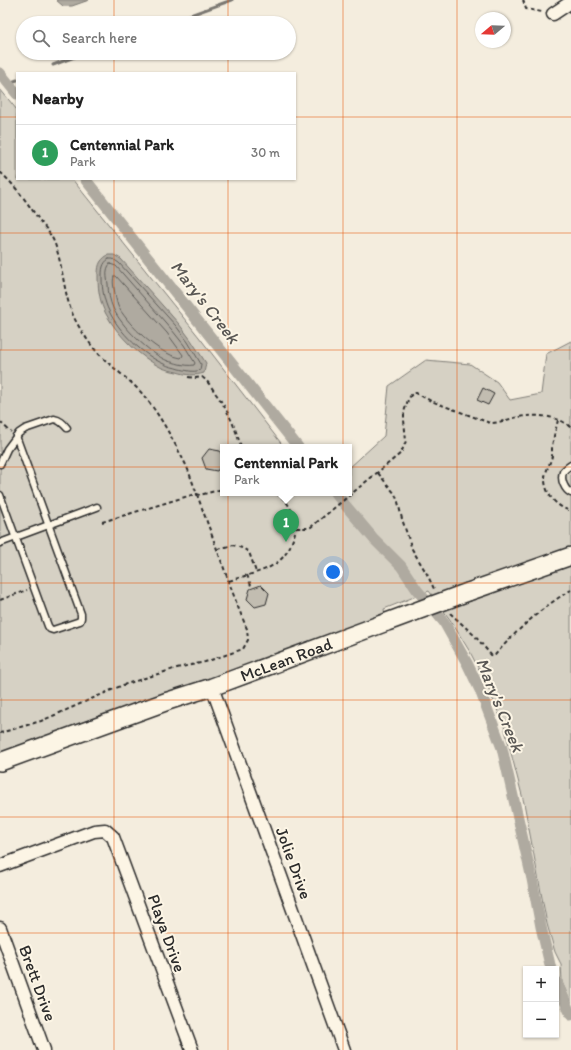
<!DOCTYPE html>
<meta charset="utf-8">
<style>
:root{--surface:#fff;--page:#f2f2f2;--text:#222;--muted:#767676;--line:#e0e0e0;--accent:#2563eb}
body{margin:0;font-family:Itim,sans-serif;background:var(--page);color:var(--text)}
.controls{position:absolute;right:12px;bottom:12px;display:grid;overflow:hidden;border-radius:0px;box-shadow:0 1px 3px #0004}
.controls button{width:36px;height:36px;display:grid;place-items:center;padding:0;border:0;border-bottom:1px solid var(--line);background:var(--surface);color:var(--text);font:20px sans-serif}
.compass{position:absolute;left:475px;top:12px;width:36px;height:36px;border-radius:50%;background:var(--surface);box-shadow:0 1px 3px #0004;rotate:251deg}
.you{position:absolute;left:333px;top:572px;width:14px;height:14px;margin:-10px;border:3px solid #fff;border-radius:50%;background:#1a73e8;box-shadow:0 0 0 6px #1a73e833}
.badge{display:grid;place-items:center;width:26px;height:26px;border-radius:50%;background:var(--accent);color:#fff;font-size:13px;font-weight:700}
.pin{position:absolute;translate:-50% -33px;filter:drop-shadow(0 1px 2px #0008)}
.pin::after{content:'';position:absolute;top:21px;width:14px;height:12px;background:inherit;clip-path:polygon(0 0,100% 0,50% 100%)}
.popup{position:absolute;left:220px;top:444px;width:132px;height:52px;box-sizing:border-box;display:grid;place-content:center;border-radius:0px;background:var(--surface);filter:drop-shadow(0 1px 3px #0005);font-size:13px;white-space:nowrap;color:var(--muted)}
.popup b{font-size:15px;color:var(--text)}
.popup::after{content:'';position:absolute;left:50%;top:100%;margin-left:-8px;border:8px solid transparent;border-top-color:var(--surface)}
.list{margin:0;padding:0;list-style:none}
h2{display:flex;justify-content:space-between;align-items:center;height:52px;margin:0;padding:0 16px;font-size:17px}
h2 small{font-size:13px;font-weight:400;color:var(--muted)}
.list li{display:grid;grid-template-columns:26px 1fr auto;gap:12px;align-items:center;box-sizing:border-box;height:56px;padding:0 16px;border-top:1px solid var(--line)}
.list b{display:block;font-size:15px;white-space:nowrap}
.list p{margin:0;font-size:13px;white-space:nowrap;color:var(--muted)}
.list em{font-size:13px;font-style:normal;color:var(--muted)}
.icon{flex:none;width:22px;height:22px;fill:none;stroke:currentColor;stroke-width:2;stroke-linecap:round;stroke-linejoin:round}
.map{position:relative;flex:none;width:571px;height:1050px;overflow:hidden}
.search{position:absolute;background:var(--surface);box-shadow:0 1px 3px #0004;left:16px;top:16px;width:280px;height:44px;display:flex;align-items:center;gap:10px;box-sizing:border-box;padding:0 14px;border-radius:22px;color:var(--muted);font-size:15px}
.panel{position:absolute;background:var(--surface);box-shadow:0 1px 3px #0004;left:16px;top:72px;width:280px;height:108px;border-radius:0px}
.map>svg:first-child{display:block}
.green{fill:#d6d1c4;stroke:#807e78}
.water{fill:#afaaa0;stroke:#7a7771}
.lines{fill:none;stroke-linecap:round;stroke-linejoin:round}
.shore{stroke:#605e5a;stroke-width:1}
.stream{stroke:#7a7771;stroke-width:3}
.canal{stroke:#afaaa0;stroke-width:11}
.building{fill:#c2bdb1;stroke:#2b2b2b}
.lane-casing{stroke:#2b2b2b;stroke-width:9}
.street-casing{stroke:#2b2b2b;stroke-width:15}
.secondary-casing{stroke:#2b2b2b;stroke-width:20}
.path{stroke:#2b2b2b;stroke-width:2;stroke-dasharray:4 3;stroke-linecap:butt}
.lane{stroke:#fcf5e5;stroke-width:6}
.street{stroke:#fcf5e5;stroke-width:12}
.secondary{stroke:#fcf5e5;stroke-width:17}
.secondary-bridge-casing{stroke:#2b2b2b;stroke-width:20;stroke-linecap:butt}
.secondary-bridge{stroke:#fcf5e5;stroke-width:17}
.grid{fill:none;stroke:#e8590c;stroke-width:1;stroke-opacity:0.55}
.labels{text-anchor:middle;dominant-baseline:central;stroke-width:4;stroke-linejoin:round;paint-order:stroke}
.street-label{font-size:17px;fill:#2b2b2b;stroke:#fcf5e5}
.water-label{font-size:18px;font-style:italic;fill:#595754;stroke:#fcf5e5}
</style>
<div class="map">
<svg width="571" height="1050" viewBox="0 0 571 1050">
<rect width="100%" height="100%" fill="#f4edde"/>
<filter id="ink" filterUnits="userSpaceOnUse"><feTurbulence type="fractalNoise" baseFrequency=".025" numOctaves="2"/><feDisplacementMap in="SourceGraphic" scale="8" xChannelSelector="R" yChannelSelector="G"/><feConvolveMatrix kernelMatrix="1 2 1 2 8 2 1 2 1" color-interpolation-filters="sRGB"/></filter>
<g filter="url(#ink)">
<polygon class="green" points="0,89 17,110 17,179 72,179 199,337 284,447 223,447 223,493 349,493 349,468 384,436 389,386 426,360 470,364 497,382 510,400 541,394 546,354 571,341 571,1003 562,982 561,964 555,952 547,924 524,803 504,726 487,685 470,652 451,621 429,591 384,609 385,616 0,757"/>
<g class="water">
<polygon points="56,0 89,0 72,6 63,6"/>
<path d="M 108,255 L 114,255 L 121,259 L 179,324 L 191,340 L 206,363 L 204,373 C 195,376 186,375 177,372 C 172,371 167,370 162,368 C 140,357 118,336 106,314 C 100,303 98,290 98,278 C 98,267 98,261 108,255 Z"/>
</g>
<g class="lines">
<g class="shore">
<path d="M 109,259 L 113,259 L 119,263 L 176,326 L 188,342 L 201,364 L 200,370 C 193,373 186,370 179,369 C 174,367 169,367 164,364 C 143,355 119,332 109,311 C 104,301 102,289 102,278 C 102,270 102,263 109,259 Z"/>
<path d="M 110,264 L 116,266 L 172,330 L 184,345 L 195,363 L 194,365 C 189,366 185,365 179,364 C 176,363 171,362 168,361 C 150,354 121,326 113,308 C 110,301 108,293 108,284 C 107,278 105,269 110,264 Z"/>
<path d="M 114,276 L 116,276 L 167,333 L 183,355 L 182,357 L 181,358 C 177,357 172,356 169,354 C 152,347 126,322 118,306 C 116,300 115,294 114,288 C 113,284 113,280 114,276 Z"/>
</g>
<g class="stream">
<polyline points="168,23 232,0"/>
<polyline points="53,65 85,53"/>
<polyline points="9,83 17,80"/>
</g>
<g class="canal">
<polyline points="0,73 17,94"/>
<polyline points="85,179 298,447"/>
<polyline points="335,493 374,539 401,566 417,590 444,622 467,663 480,690 502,748 532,879 541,927 551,969"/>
<polyline points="556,981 571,1015"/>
</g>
</g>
<g class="building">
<polygon points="483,388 494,394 488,405 477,400"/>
<polygon points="209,449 220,451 223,458 223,463 217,471 206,469 202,458"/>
<polygon points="261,585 269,593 266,604 255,607 247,599 250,589"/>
</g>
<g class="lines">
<g class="lane-casing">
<g id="lane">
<path d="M 0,464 L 7,449 L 19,433 L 25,429 L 54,419 C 60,420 63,423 67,428"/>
<path d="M 571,465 C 568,467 565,469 563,472 C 560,480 565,490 571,493"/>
<polyline points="0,495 48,626 50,629 53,630 80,621 81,618 81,614 16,436"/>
<polyline points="0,543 97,507"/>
</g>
</g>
<g class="street-casing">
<g id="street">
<polyline points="553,14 571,2"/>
<polyline points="212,687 344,1050"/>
<polyline points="0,866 94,831 105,830 113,837 192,1050"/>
<polyline points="0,928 44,1050"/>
</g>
</g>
<g class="secondary-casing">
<g id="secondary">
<polyline points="468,592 571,556"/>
<path id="s1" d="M 0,762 L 168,701 L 212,687 L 387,622"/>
</g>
</g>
<g class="path">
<polyline points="523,0 526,9 542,12"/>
<path d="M 0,172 C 16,186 28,204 40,221 C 46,228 52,236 55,244 C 62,264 63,284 69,304 C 72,315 78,326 85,336 C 98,358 121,372 139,390 C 159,412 173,440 187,467 L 238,607 L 247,629 L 248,640 L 243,649 L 205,662 L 177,668 L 123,685 L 55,715 L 41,721 L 0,733"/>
<path d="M 188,377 L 195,378 L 202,377 C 208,381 212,388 216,394 C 228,410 235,427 241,447"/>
<path d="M 558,420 C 556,429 553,438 552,447 C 552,450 552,453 552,456 C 550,464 546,470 545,477 C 544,493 556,507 571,511"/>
<polyline points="0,422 11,432"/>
<polyline points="378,473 395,494 398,502 402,519 412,549 427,574 435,591"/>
<path d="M 276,493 C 290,503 293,511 296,528 L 308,528 L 311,527 L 401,453 L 406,441 L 404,420 L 404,412 L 408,400 L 411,395 L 416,393 L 431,401 L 490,423 C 498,423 506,420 514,418 C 531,414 558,414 571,428"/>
<polyline points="102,522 195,494 197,494 200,495 223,489"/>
<polyline points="218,549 233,545 242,548 249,552 256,572"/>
<polyline points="247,575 252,588"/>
<path d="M 229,581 C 264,569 287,570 296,528"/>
<polyline points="0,600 27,590"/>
<path d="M 450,613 L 474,635 L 492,656 L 495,655 C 517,630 542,607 571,590"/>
</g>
<use href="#lane" class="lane"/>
<use href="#street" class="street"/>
<use href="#secondary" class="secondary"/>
<g class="secondary-bridge-casing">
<polyline id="secondary-bridge" points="387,622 468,592"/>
</g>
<use href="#secondary-bridge" class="secondary-bridge"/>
</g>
</g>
<path class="grid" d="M 114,0 L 114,23M 228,0 L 228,23M 343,0 L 343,1050M 457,0 L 457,1050M 114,53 L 114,73M 228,53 L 228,73M 0,117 L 17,117M 295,117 L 571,117M 114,179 L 114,1050M 228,179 L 228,1050M 0,233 L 571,233M 0,350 L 571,350M 0,467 L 571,467M 0,583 L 571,583M 0,700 L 571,700M 0,817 L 571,817M 0,933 L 571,933"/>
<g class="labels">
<g class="street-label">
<text stroke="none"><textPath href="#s1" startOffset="304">McLean Road</textPath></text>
<text transform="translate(294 863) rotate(70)">Jolie Drive</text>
<text transform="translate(167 933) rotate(70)">Playa Drive</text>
<text transform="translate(38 983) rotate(70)">Brett Drive</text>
</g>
<g class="water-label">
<text transform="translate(205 302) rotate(52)">Mary's Creek</text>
<text transform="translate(500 705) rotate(68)">Mary's Creek</text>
</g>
</g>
</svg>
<div class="controls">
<button>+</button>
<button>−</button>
</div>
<svg class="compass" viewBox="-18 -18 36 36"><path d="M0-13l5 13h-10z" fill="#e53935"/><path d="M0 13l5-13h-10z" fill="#767676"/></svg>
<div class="you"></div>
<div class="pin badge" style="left:286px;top:542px;background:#2e9e5b">1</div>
<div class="popup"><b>Centennial Park</b>Park</div>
<div class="search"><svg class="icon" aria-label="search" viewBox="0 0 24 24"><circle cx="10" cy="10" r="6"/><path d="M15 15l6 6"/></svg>Search here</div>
<section class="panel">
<h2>Nearby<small></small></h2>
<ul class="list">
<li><span class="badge" style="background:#2e9e5b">1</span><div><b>Centennial Park</b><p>Park</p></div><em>30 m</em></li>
</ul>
</section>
</div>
